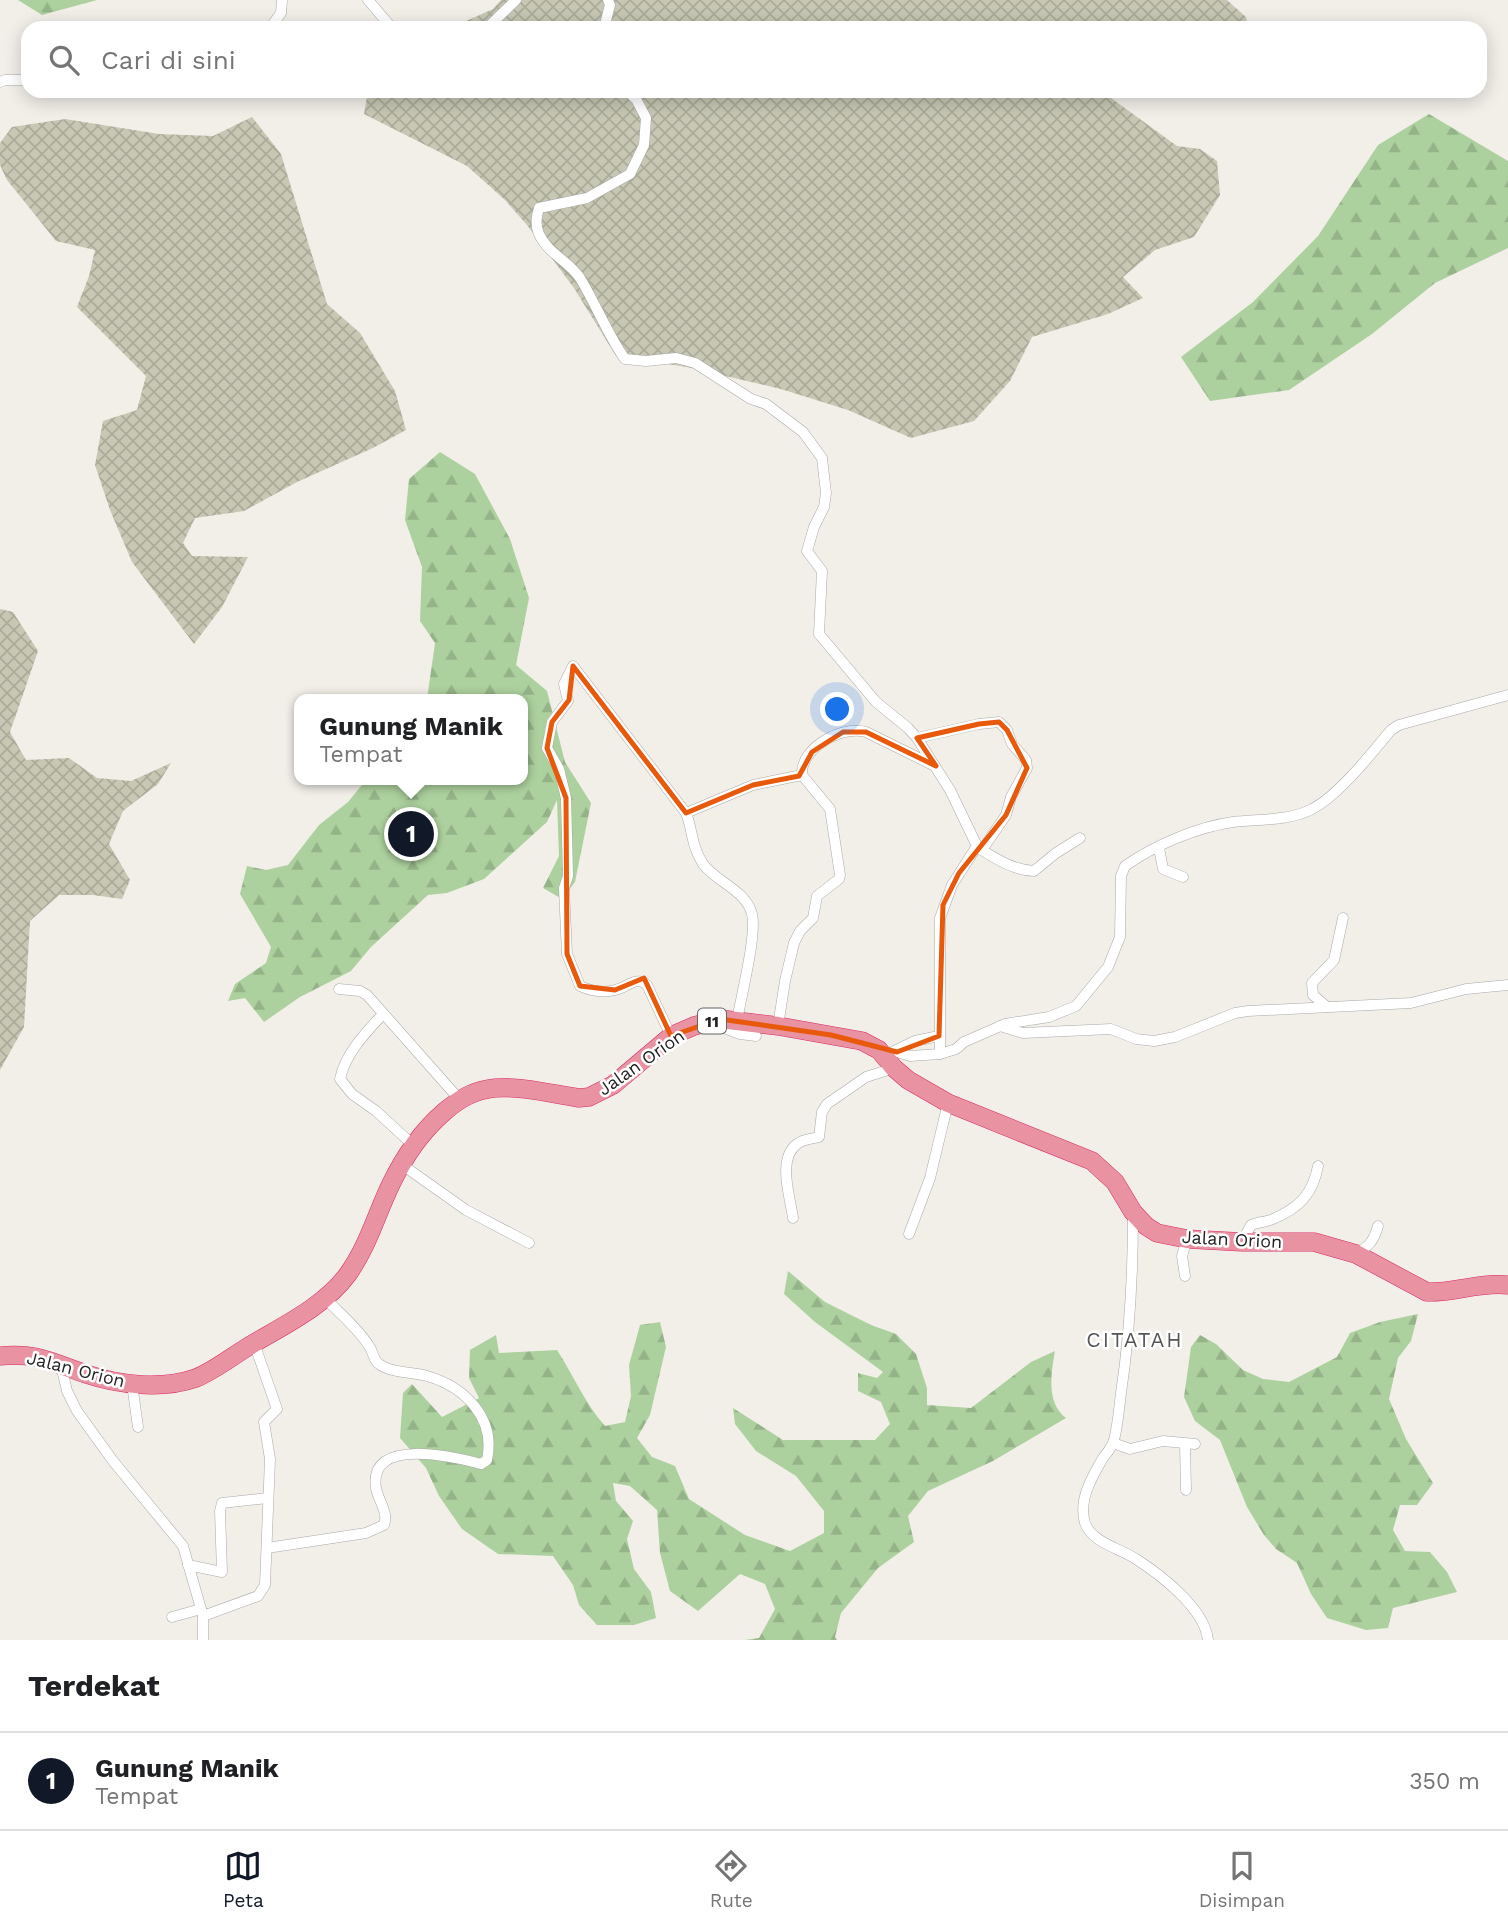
<!DOCTYPE html>
<html lang="id">
<style>
:root{--surface:#fff;--page:#f6f6f6;--text:#202124;--muted:#757577;--line:#e0e0e0;--accent:#111827}
body{margin:0;font-family:"Work Sans",sans-serif;background:var(--page);color:var(--text)}
.you{position:absolute;left:838px;top:710px;width:24px;height:24px;margin:-18px;border:5px solid #fff;border-radius:50%;background:#1a73e8;box-shadow:0 0 0 10px #1a73e833}
.badge{display:grid;place-items:center;width:46px;height:46px;border-radius:50%;background:var(--accent);color:#fff;font-size:23px;font-weight:700}
.pin{position:absolute;translate:-50% -50%;border:4px solid #fff;box-shadow:0 2px 7px #0006}
.popup{position:absolute;left:294px;top:694px;width:234px;height:91px;box-sizing:border-box;display:grid;place-content:center;border-radius:14px;background:var(--surface);filter:drop-shadow(0 2px 5px #0005);font-size:23px;white-space:nowrap;color:var(--muted)}
.popup b{font-size:26px;color:var(--text)}
.popup::after{content:'';position:absolute;left:50%;top:100%;margin-left:-14px;border:14px solid transparent;border-top-color:var(--surface)}
.list{margin:0;padding:0;list-style:none}
h2{display:flex;justify-content:space-between;align-items:center;height:91px;margin:0;padding:0 28px;font-size:30px}
h2 small{font-size:23px;font-weight:400;color:var(--muted)}
.list li{display:grid;grid-template-columns:46px 1fr auto;gap:21px;align-items:center;box-sizing:border-box;height:98px;padding:0 28px;border-top:2px solid var(--line)}
.list b{display:block;font-size:26px;white-space:nowrap}
.list p{margin:0;font-size:23px;white-space:nowrap;color:var(--muted)}
.list em{font-size:23px;font-style:normal;color:var(--muted)}
.icon{flex:none;width:38px;height:38px;fill:none;stroke:currentColor;stroke-width:2;stroke-linecap:round;stroke-linejoin:round}
.map{position:relative;flex:none;width:1508px;height:1640px;overflow:hidden}
.search{position:absolute;background:var(--surface);box-shadow:0 4px 18px #0003;left:21px;right:21px;top:21px;height:77px;display:flex;align-items:center;gap:18px;box-sizing:border-box;padding:0 24px;border-radius:21px;color:var(--muted);font-size:26px}
.sheet{height:189px;background:var(--surface)}
nav{display:flex;justify-content:space-around;align-items:center;box-sizing:border-box;height:98px;border-top:2px solid var(--line);background:var(--surface);font-size:19px;color:var(--muted)}
nav a{display:grid;justify-items:center;gap:4px}
nav .on{color:var(--accent)}
.map>svg:first-child{display:block}
.construction{fill:url(#construction-cross-hatch)}
.forest{fill:url(#forest-firs)}
.lines{fill:none;stroke-linecap:round;stroke-linejoin:round}
.street-casing{stroke:#a9a9a9;stroke-width:11}
.highway-casing{stroke:#dc2a67;stroke-width:19}
.street{stroke:#fff;stroke-width:10}
.highway{stroke:#e892a2;stroke-width:18}
.marked{fill:none;stroke:#e8590c;stroke-width:5;stroke-linejoin:round}
.labels{text-anchor:middle;dominant-baseline:central;stroke-width:5;stroke-linejoin:round;paint-order:stroke}
.shield{fill:#fff;stroke:#646464;stroke-width:2}
.shield-label{font-size:16px;font-weight:bold;fill:#222}
.street-label{font-size:18px;fill:#222;stroke:#fff}
.quarter-label{font-size:21px;letter-spacing:2px;fill:#555;stroke:#fff}
</style>
<div class="map">
<svg width="1508" height="1640" viewBox="0 0 1508 1640">
<defs>
<pattern id="construction-cross-hatch" width="8" height="8" patternUnits="userSpaceOnUse" patternTransform="scale(1.75)"><rect width="8" height="8" fill="#c7c7b4"/><path d="M0 0l8 8M0 8l8-8" fill="none" stroke="#abab9a"/></pattern>
<pattern id="forest-firs" width="22" height="20" patternUnits="userSpaceOnUse" patternTransform="scale(1.75)"><rect width="22" height="20" fill="#add19e"/><path d="M5 1l3.5 6h-7zM16 11l3.5 6h-7z" fill="#95b388"/></pattern>
</defs>
<rect width="100%" height="100%" fill="#f2efe9"/>
<g class="construction">
<polygon points="501,0 1227,0 1246,17 1248,28 412,28 417,24 464,22 493,9"/>
<polygon points="368,91 1113,91 1111,98 1177,146 1200,149 1217,161 1220,195 1194,237 1155,250 1123,277 1143,298 1108,314 1032,337 1010,381 974,421 911,438 848,410 781,389 687,367 616,356 574,288 527,225 505,200 467,166 364,114"/>
<polygon points="252,117 281,154 327,304 360,333 395,391 406,430 373,448 297,482 244,511 195,518 183,543 192,556 248,557 222,607 194,644 132,562 110,510 95,465 103,421 137,410 146,376 77,307 89,276 95,250 56,241 7,180 0,165 0,143 12,127 65,119 159,134 213,136"/>
<polygon points="0,609 13,612 38,651 10,732 26,760 69,758 97,778 131,781 171,763 158,784 123,811 109,844 130,880 122,899 93,895 59,895 30,921 24,1027 0,1070"/>
</g>
<g class="forest">
<polygon points="18,0 97,0 42,15"/>
<polygon points="1429,114 1508,161 1508,248 1435,283 1372,334 1289,390 1210,401 1181,357 1253,302 1318,236 1378,145"/>
<polygon points="440,452 475,474 510,539 529,598 516,665 547,691 565,762 591,803 575,882 562,899 543,888 559,856 557,800 547,822 484,879 447,893 428,895 371,947 351,971 300,997 264,1022 245,998 228,1001 235,984 266,963 271,947 240,894 247,866 266,870 288,865 319,825 348,802 366,780 523,780 523,699 427,699 435,643 420,621 422,567 405,520 409,479"/>
<path d="M 788,1271 L 825,1302 L 871,1325 L 896,1334 L 916,1354 L 927,1388 L 927,1405 L 971,1408 L 1031,1362 L 1055,1351 C 1051,1373 1046,1403 1066,1418 L 993,1461 L 928,1491 L 908,1516 L 914,1542 L 878,1568 L 841,1613 L 835,1637 L 837,1640 L 745,1640 L 759,1638 L 775,1609 L 765,1584 L 740,1574 L 698,1611 L 670,1591 L 660,1553 L 657,1510 L 630,1486 L 613,1483 L 616,1501 L 633,1521 L 627,1539 L 634,1569 L 651,1592 L 656,1618 L 634,1625 L 597,1625 L 579,1605 L 573,1585 L 553,1556 L 498,1554 L 462,1529 L 439,1496 L 426,1468 L 400,1438 L 403,1393 L 412,1384 L 442,1417 L 479,1398 L 469,1378 L 470,1350 L 496,1335 L 499,1353 L 557,1350 C 574,1376 584,1402 605,1426 L 625,1422 L 631,1396 L 629,1365 L 640,1325 L 660,1322 L 666,1347 L 650,1415 L 637,1438 L 652,1457 L 675,1466 L 689,1499 L 745,1535 L 790,1551 L 824,1533 L 824,1511 L 796,1476 L 756,1451 L 735,1424 L 733,1408 L 783,1440 L 875,1440 L 890,1424 L 881,1402 L 858,1391 L 858,1373 L 877,1378 L 883,1372 L 815,1322 L 784,1294 Z"/>
<polygon points="1418,1314 1411,1341 1398,1358 1389,1399 1406,1439 1433,1483 1417,1505 1400,1505 1393,1530 1405,1551 1430,1552 1447,1572 1457,1592 1393,1608 1388,1628 1366,1630 1327,1618 1311,1594 1297,1563 1276,1549 1264,1535 1247,1507 1220,1440 1195,1421 1184,1397 1191,1347 1200,1335 1216,1344 1243,1370 1263,1379 1289,1382 1337,1357 1350,1333 1380,1322"/>
</g>
<g class="lines">
<g class="street-casing">
<g id="street">
<polyline points="368,0 392,28"/>
<polyline points="270,28 281,13 282,0"/>
<polyline points="487,28 516,0"/>
<polyline points="604,28 610,5 608,0"/>
<polyline points="0,82 5,80 28,80"/>
<path d="M 627,91 L 636,99 L 646,118 L 644,145 L 630,174 L 587,198 L 539,208 C 536,217 535,225 539,234 C 548,254 569,261 580,278 C 596,304 607,334 625,359 L 646,361 L 676,358 L 695,363 L 751,399 L 766,404 L 803,432 L 822,458 L 826,493 L 824,507 L 814,527 L 807,551 L 822,571 L 819,634 L 876,702 L 908,728 L 917,738 L 950,790 L 977,846 L 952,885 L 940,918 L 940,1054"/>
<polyline points="917,738 979,724 999,722 1007,730 1012,744 1026,760 1027,768 1011,797 1006,815 982,850"/>
<polyline points="686,813 753,785 802,775"/>
<path d="M 977,847 C 995,858 1012,870 1034,871 L 1056,853 L 1080,838"/>
<polyline points="1159,848 1163,869 1183,877"/>
<polyline points="339,989 360,991 367,995 459,1099"/>
<polyline points="1327,1007 1313,995 1312,983 1334,960 1343,918"/>
<path d="M 383,1014 C 366,1032 345,1054 340,1079 L 352,1094 L 376,1111 L 413,1145"/>
<polyline points="711,1023 740,1034 756,1036"/>
<path d="M 778,1026 L 785,981 L 794,943 L 800,931 L 813,918 L 817,896 L 839,879 L 840,875 L 830,809 L 802,775 C 800,748 842,725 866,732 L 935,766"/>
<polyline points="1000,1026 1023,1033 1111,1029 1136,1039 1154,1041 1175,1037 1235,1013 1248,1011 1411,1003 1466,989 1508,985"/>
<path d="M 671,1036 L 647,985 C 636,975 627,988 615,990 C 603,993 591,991 580,986 L 567,954 L 564,888 L 568,876 L 566,798 L 559,769 L 547,748 L 552,722 L 568,701 L 564,684 L 573,666 L 686,813 C 693,831 691,845 703,864 C 716,882 746,890 752,914 C 757,935 741,996 737,1021"/>
<polyline points="894,1051 915,1041 939,1036"/>
<path d="M 897,1052 L 910,1056 L 940,1054 L 956,1049 L 964,1042 L 1005,1024 L 1049,1017 L 1076,1006 L 1108,967 L 1120,937 L 1121,876 L 1125,866 C 1155,845 1197,827 1233,822 C 1258,819 1290,821 1312,809 C 1338,796 1372,753 1391,730 L 1399,725 L 1508,695"/>
<polyline points="401,1164 466,1210 529,1243"/>
<path d="M 1133,1213 C 1133,1273 1130,1333 1121,1393 C 1119,1408 1118,1425 1114,1440 C 1112,1447 1107,1453 1103,1458 C 1092,1477 1078,1500 1085,1523 C 1092,1543 1120,1548 1136,1559 C 1161,1575 1205,1609 1208,1640"/>
<path d="M 793,1218 C 790,1196 777,1159 797,1144 C 803,1139 812,1139 819,1137 L 822,1112 L 827,1104 L 866,1077 L 894,1068"/>
<polyline points="909,1234 930,1178 948,1103"/>
<path d="M 1242,1242 L 1251,1225 C 1258,1222 1266,1222 1273,1219 C 1299,1208 1313,1194 1318,1166"/>
<path d="M 1356,1254 C 1369,1246 1374,1241 1378,1226"/>
<polyline points="1185,1276 1182,1256 1187,1239"/>
<polyline points="61,1365 67,1391 77,1411 113,1461 183,1546 203,1616 203,1640"/>
<polyline points="132,1384 138,1427"/>
<polyline points="1113,1443 1130,1449 1163,1441 1195,1444"/>
<polyline points="1185,1444 1186,1490"/>
<path d="M 267,1548 L 366,1533 L 384,1525 C 389,1513 378,1500 376,1488 C 368,1436 454,1457 481,1464 L 487,1460 C 496,1418 465,1387 427,1376 C 412,1372 391,1373 379,1364 C 373,1360 374,1353 369,1346 C 358,1328 339,1313 325,1298"/>
<polyline points="188,1565 222,1572 220,1511 222,1503 268,1498"/>
<polyline points="203,1616 258,1596 265,1585 270,1459 264,1422 277,1409 254,1343"/>
<polyline points="172,1617 201,1609"/>
</g>
</g>
<g class="highway-casing">
<path id="highway" d="M 0,1356 C 37,1352 53,1363 86,1374 C 119,1385 162,1390 196,1378 C 213,1371 230,1358 246,1348 C 280,1327 323,1308 348,1274 C 368,1246 376,1215 391,1184 C 404,1157 421,1132 444,1112 C 459,1099 474,1090 495,1088 C 522,1086 552,1094 579,1098 L 589,1097 L 613,1085 L 671,1036 L 694,1026 L 720,1019 L 778,1026 L 862,1041 L 879,1050 L 894,1068 L 908,1080 L 948,1103 L 1092,1161 L 1115,1182 L 1133,1212 L 1146,1226 L 1157,1233 L 1187,1239 L 1242,1242 L 1314,1242 L 1356,1254 L 1427,1292 C 1455,1293 1478,1282 1508,1285"/>
</g>
<use href="#street" class="street"/>
<use href="#highway" class="highway"/>
</g>
<path class="marked" d="M 573,666 L 686,813 L 753,785 L 799,776 L 812,752 L 843,732 L 866,732 L 936,766 L 917,738 L 979,724 L 999,722 L 1007,730 L 1027,768 L 1006,815 L 959,873 L 943,905 L 939,1036 L 897,1052 L 831,1035 L 720,1019 L 671,1036 L 644,978 L 615,990 L 580,986 L 567,954 L 566,798 L 547,748 L 552,722 L 569,700 Z"/>
<g class="labels">
<rect class="shield" x="698" y="1008.5" width="28" height="25" rx="5"/>
<g class="shield-label">
<text x="712" y="1021">11</text>
</g>
<g class="street-label">
<text transform="translate(641 1062) rotate(-35)">Jalan Orion</text>
<text transform="translate(1232 1239) rotate(3)">Jalan Orion</text>
<text transform="translate(76 1369) rotate(14)">Jalan Orion</text>
</g>
<g class="quarter-label">
<text x="1135" y="1339">CITATAH</text>
</g>
</g>
</svg>
<div class="you"></div>
<div class="pin badge" style="left:411px;top:834px">1</div>
<div class="popup"><b>Gunung Manik</b>Tempat</div>
<div class="search"><svg class="icon" aria-label="search" viewBox="0 0 24 24"><circle cx="10" cy="10" r="6"/><path d="M15 15l6 6"/></svg>Cari di sini</div>
</div>
<section class="sheet">
<h2>Terdekat<small></small></h2>
<ul class="list">
<li><span class="badge">1</span><div><b>Gunung Manik</b><p>Tempat</p></div><em>350 m</em></li>
</ul>
</section>
<nav>
<a class="on"><svg class="icon" aria-label="map" viewBox="0 0 24 24"><path d="M3 6l6-2 6 2 6-2v14l-6 2-6-2-6 2zM9 4v14M15 6v14"/></svg>Peta</a>
<a><svg class="icon" aria-label="directions" viewBox="0 0 24 24"><path d="M12 3l9 9-9 9-9-9zM9 14v-3h6M13 9l2 2-2 2"/></svg>Rute</a>
<a><svg class="icon" aria-label="saved" viewBox="0 0 24 24"><path d="M7 4h10v16l-5-4-5 4z"/></svg>Disimpan</a>
</nav>
